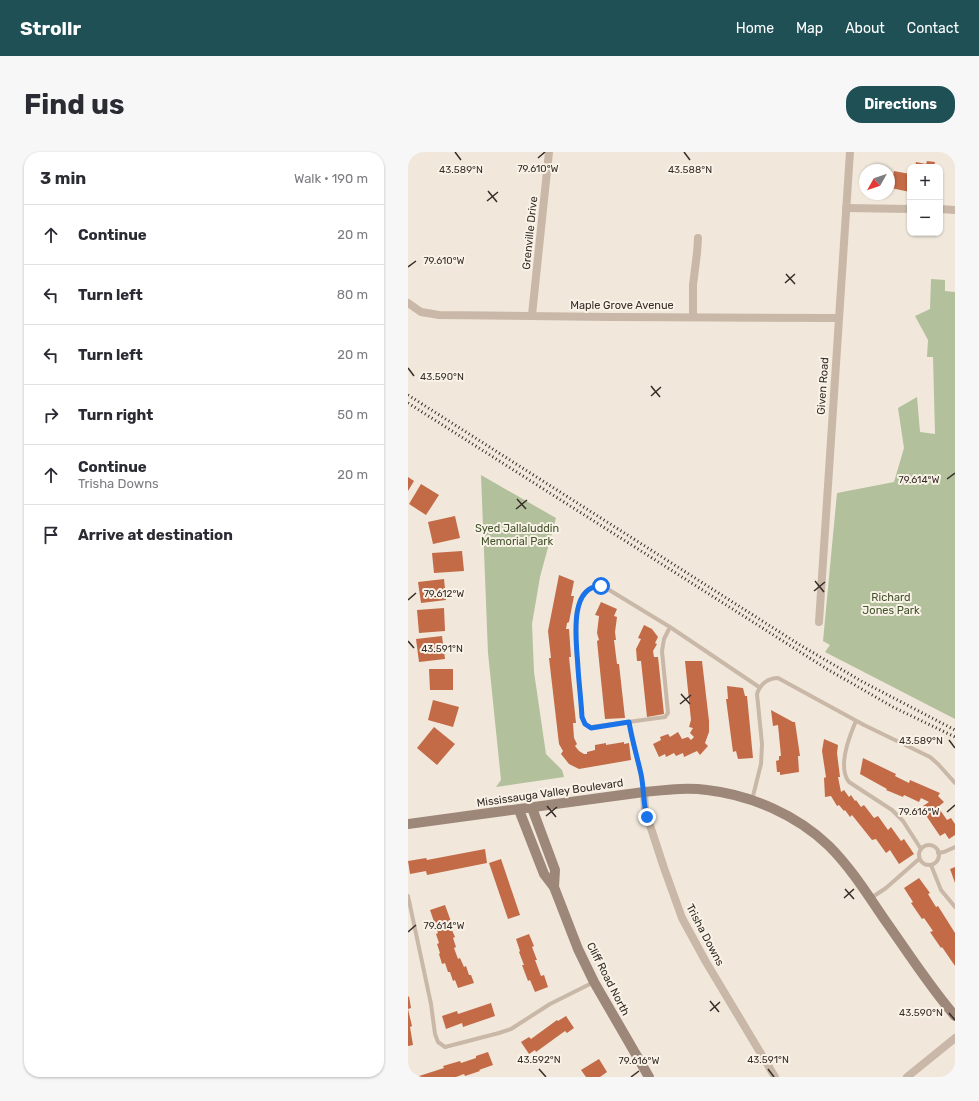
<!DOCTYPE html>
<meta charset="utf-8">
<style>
:root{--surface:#fff;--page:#f7f7f7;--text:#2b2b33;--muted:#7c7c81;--line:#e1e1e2;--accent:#1e5056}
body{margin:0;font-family:Rubik,sans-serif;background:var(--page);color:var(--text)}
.controls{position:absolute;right:12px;top:12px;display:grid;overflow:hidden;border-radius:8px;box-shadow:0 1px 3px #0004}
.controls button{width:36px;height:36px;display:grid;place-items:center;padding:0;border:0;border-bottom:1px solid var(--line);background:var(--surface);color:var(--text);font:20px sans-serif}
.compass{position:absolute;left:451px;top:12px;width:36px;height:36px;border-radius:50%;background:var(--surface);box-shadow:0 1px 3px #0004;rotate:230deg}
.stop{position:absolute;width:12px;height:12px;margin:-9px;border:3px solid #1a73e8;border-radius:50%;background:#fff}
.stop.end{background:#1a73e8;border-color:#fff;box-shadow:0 1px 4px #0008}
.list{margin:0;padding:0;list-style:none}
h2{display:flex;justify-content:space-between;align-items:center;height:52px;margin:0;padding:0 16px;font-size:17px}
h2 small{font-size:13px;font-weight:400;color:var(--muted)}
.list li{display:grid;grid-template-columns:26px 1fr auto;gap:12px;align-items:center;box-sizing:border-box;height:60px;padding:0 16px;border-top:1px solid var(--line)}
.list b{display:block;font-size:15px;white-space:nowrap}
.list p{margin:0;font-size:13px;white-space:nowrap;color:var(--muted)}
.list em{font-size:13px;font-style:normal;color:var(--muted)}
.icon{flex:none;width:22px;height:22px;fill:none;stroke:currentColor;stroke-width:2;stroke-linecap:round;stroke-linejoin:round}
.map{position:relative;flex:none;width:547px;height:925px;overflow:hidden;border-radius:16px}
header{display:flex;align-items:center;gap:24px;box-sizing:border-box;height:56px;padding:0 20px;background:var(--accent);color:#fff}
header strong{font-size:19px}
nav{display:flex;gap:22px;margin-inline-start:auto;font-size:14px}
.intro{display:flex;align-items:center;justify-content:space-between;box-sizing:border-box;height:96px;padding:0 24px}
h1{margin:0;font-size:28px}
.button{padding:10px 18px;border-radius:16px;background:var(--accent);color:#fff;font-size:14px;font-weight:700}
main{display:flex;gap:24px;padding:0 24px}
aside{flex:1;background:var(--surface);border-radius:16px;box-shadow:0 1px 3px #0004}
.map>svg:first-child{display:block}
.green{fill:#b2c09b}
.building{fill:#c36a47}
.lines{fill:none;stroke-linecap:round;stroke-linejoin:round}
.lane{stroke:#c9b8a7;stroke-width:4}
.street{stroke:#c9b8a7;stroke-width:8}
.secondary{stroke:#9d8779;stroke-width:10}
.rail{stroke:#362d28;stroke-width:3;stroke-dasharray:1 3;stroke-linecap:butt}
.route{stroke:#1a73e8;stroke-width:5}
.ticks{fill:none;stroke:#362d28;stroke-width:1.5}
.labels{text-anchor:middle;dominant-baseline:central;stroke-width:4;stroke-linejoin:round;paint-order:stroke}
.street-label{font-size:11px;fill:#362d28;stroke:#f9f2e7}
.park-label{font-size:11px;fill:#43532c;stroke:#f9f2e7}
.ticks-label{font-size:10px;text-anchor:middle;fill:#362d28;stroke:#f9f2e7;stroke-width:4;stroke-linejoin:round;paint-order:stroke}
</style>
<header>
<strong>Strollr</strong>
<nav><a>Home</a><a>Map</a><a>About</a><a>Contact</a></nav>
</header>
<div class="intro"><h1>Find us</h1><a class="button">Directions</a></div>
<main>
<aside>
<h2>3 min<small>Walk · 190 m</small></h2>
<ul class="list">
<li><svg class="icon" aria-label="ahead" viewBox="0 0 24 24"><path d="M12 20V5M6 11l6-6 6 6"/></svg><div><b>Continue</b></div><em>20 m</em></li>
<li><svg class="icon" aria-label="left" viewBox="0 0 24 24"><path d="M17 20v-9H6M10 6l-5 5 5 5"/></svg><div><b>Turn left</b></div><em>80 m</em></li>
<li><svg class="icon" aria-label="left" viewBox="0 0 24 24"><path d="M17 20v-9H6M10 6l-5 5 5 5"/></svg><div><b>Turn left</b></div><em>20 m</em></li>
<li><svg class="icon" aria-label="right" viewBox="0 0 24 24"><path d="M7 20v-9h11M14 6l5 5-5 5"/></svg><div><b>Turn right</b></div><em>50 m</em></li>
<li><svg class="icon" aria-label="ahead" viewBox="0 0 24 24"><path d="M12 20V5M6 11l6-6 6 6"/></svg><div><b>Continue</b><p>Trisha Downs</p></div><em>20 m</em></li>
<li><svg class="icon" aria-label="arrive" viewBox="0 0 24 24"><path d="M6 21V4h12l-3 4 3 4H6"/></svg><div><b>Arrive at destination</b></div></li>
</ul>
</aside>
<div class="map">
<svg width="547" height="925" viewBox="0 0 547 925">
<rect width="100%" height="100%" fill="#f1e8db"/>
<g class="green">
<polygon points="523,127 537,128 537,139 547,140 547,567 417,500 422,493 415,489 429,341 486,330 496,296 490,256 509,245 512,280 527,282 525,205 519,205 520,188 507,164 522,157"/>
<polygon points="73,323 148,366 132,425 124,472 126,520 138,602 154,618 156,625 88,635 93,628 80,501"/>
</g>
<g class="building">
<polygon points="519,9 527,10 526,15 507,15 508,10 518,12"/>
<polygon points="486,19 502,22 502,40 483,36"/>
<polygon points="0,325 6,329 0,339"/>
<polygon points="13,332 31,343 18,363 1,352"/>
<polygon points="47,364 52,386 25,392 20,370"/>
<polygon points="54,399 56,419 26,421 24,401"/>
<polygon points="151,423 166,429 163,444 166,444 161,470 159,471 158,477 161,477 163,505 161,505 168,571 165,571 166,586 169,592 167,594 171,599 176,602 179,602 179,600 187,598 187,593 198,591 198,593 216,590 216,592 221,591 223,608 171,617 161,612 153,602 155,599 151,592 141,506 143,506 140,479"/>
<polygon points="36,427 38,448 13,451 10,430"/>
<polygon points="193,450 209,457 206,464 209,465 207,480 208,488 206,488 209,512 211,512 217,566 197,567 189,489 191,488 189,481 191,464 187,463"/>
<polygon points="36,456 37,479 11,481 9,458"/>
<polygon points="236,473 244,477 250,485 247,491 249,492 245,499 246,505 250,505 256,562 239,565 233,509 229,509 228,497 233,487 230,486"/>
<polygon points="34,484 37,507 11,510 8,487"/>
<polygon points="277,509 294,509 301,569 301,580 297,591 300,594 292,603 289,599 276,605 275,601 268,604 266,601 258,605 257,602 251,605 245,592 253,588 252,585 260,582 262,585 270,580 274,587 280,585 283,588 286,585 282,581 285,576 281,575 283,568"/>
<polygon points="21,517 45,517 45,538 22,538"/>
<polygon points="319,534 335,536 337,544 339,544 345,606 330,607 328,599 325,600 318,547 320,547"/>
<polygon points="25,548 51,555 45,575 20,568"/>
<polygon points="363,558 385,570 387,570 392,604 390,604 391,620 372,623 372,620 369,620 368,609 371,608 371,604 373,604 370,573 365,574"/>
<polygon points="26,575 47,592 29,613 9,596"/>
<polygon points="416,587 430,593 429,601 432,625 430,625 433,640 436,638 441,645 443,643 447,649 448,648 453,655 456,653 466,666 470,664 480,678 483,675 493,689 496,687 506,702 491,712 482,698 478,701 468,687 464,688 444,663 442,665 437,658 436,659 431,653 429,654 423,644 417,645 416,626 418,625 414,599"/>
<polygon points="455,606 488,622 487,624 501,631 502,628 532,641 530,644 536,650 530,655 539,668 543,666 547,672 547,683 541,687 537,681 532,684 517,662 520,660 515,654 521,650 513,646 511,650 496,643 495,645 478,638 479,637 452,622"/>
<polygon points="77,697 79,711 19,723 18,719 2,722 0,709 18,706 19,708"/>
<polygon points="93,707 112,763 100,767 81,711"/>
<polygon points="547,715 547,731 542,717"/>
<polygon points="511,726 522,741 520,742 528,755 530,754 547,781 547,814 534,795 533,796 522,780 525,779 516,766 514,767 503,751 505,750 496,736"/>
<polygon points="37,753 45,775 43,776 47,785 45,786 48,795 46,796 50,807 52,806 56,815 58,814 61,823 63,823 66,831 50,836 47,828 45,829 42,820 40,820 37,811 34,812 31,802 32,801 29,792 31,791 28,782 30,781 22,758"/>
<polygon points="121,782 126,794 124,795 129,808 127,808 133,824 136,823 140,835 127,840 122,828 120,829 114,813 116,813 111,800 112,799 108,787"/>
<polygon points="1,844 3,856 0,857 0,845"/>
<polygon points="83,851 87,864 55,875 54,871 38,877 34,864 49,859 50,862"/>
<polygon points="0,857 4,874 2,875 5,893 0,894"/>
<polygon points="158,864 166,876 159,881 157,879 128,900 127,898 121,902 113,890 121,885 123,887 149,868 150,869"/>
<polygon points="80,900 85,913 71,918 72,919 57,924 56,922 48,925 8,925 36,916 35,914 52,909 53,911 68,906 68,904"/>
<polygon points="191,907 199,920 192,925 178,925 173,918"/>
</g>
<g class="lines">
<g class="lane">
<path d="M 262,475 L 256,487 L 254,499 L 260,561 L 257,565 L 183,575 L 177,572 L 174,565 C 173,549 172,534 170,519 C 169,498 161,449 181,437 C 188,433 192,433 198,436 L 262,475 L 351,535"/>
<path d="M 448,569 C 441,585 429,615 441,630 L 484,658 L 495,669 L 513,697"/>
<path d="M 221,570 C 224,594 233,616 236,640"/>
<path d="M 344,648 L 353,612 L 354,592 L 349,542 C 352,532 360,526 370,526 L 456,573 L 522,605 L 530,612 L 547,631"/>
<circle cx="521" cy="703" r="10"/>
<polyline points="530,701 536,700 547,695"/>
<polyline points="523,713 533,738 547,755"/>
<polyline points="0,744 23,852 27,882 30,890 37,895 91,881 103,877 142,852 186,830"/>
<polyline points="463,746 478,736 511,707"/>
</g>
<g class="street">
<polyline points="438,56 502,57"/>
<polyline points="532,57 547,58"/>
<polyline points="0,151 13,160 31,163 204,165 430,166"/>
<polyline points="124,163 141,0"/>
<polyline points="285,165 285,133 289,101 290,86"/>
<polyline points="411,470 442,0"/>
<polyline points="236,640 237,658 256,716 274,766 298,810 367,925"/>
<polyline points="499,925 547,886"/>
</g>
<g class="secondary">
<polyline points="124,656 147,718 146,735"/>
<polyline points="111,658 136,722 146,735 170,797 186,830 241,925"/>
<path d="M 0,672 L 236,640 C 257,638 278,635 299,638 C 343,643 389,663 421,694 C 444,717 461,745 479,771 C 501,802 522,835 547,864"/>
</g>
<g class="rail">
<polyline points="0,243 392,493 455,530 547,578"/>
<polyline points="0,251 419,517 485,555 547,585"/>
</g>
</g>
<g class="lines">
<path class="route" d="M 193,434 C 159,434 169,494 170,516 C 171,532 173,548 174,565 L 177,572 L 183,576 L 221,570 C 224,588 229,604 233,622 C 236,636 235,651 239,665"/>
</g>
<path class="ticks" d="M 47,0 L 53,8M 276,0 L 282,8M 130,6 L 137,0M 80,39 L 89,50M 79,49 L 90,40M 0,115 L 8,109M 378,122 L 387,132M 377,131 L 387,122M 0,216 L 6,224M 243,234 L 252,245M 243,244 L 253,235M 539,327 L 547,321M 109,347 L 118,357M 108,357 L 119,348M 407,429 L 416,440M 406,439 L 417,430M 0,448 L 8,441M 0,489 L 6,496M 273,542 L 282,552M 272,552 L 283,543M 541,588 L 547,596M 139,654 L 148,665M 539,660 L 547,653M 138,664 L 149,655M 437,737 L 446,747M 436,746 L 446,737M 0,780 L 8,773M 302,849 L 311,860M 302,859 L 312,850M 541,861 L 547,868M 131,917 L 138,925M 360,917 L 366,925M 223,925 L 231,919"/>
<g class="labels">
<g class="street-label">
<text transform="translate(122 81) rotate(-84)">Grenville Drive</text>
<text x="214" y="153">Maple Grove Avenue</text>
<text transform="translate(415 234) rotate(-86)">Given Road</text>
<text transform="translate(142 641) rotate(-8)">Mississauga Valley Boulevard</text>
<text transform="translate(297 783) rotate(62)">Trisha Downs</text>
<text transform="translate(200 827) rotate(63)">Cliff Road North</text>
</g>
<g class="park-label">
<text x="109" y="376">Syed Jallaluddin<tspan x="109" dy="13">Memorial Park</tspan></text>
<text x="483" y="445">Richard<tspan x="483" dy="13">Jones Park</tspan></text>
</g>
</g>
<g class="ticks-label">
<text x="130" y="20">79.610°W</text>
<text x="53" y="21">43.589°N</text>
<text x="282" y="21">43.588°N</text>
<text x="36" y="112">79.610°W</text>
<text x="34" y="228">43.590°N</text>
<text x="511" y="331">79.614°W</text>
<text x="36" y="445">79.612°W</text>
<text x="34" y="500">43.591°N</text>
<text x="513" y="592">43.589°N</text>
<text x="511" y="663">79.616°W</text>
<text x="36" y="777">79.614°W</text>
<text x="513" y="864">43.590°N</text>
<text x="131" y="911">43.592°N</text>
<text x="360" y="911">43.591°N</text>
<text x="231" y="912">79.616°W</text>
</g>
</svg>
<div class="controls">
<button>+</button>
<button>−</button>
</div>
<svg class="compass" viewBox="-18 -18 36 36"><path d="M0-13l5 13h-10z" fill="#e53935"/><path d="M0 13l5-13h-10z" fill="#7c7c81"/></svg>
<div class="stop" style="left:193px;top:434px"></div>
<div class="stop end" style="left:239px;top:665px"></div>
</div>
</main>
